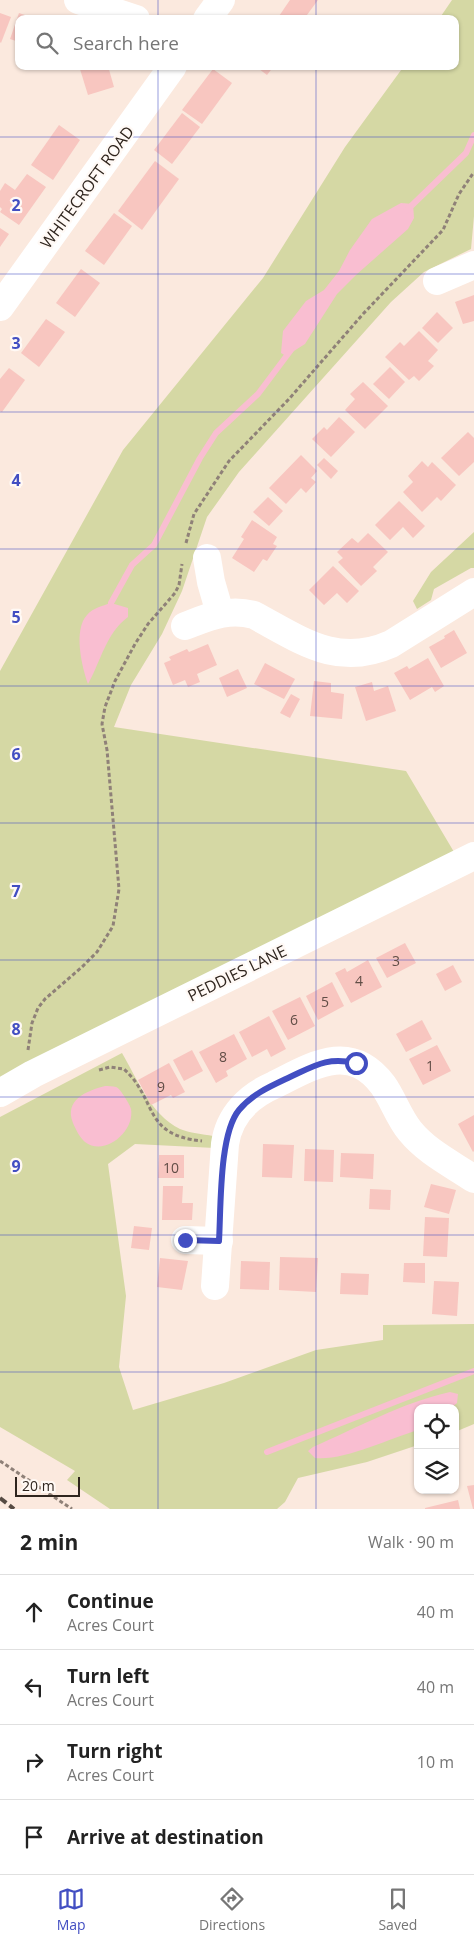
<!DOCTYPE html>
<meta charset="utf-8">
<style>
:root{--surface:#fff;--page:#f2f2f2;--text:#222;--muted:#767676;--line:#e0e0e0;--accent:#424ec2}
body{margin:0;font-family:"Open Sans",sans-serif;background:var(--page);color:var(--text)}
.controls{position:absolute;right:15px;bottom:15px;display:grid;overflow:hidden;border-radius:10px;box-shadow:0 1px 4px #0004}
.controls button{width:45px;height:45px;display:grid;place-items:center;padding:0;border:0;border-bottom:1px solid var(--line);background:var(--surface);color:var(--text);font:25px sans-serif}
.scale{position:absolute;left:15px;bottom:12px;width:65px;box-sizing:border-box;padding-left:5px;border:2px solid #2f251e;border-top:0;font-size:14px;line-height:18px;white-space:nowrap;color:#2f251e;-webkit-text-stroke:4px #fff9f5;paint-order:stroke}
.stop{position:absolute;width:15px;height:15px;margin:-11px;border:4px solid #424ec2;border-radius:50%;background:#fff}
.stop.end{background:#424ec2;border-color:#fff;box-shadow:0 1px 5px #0008}
.list{margin:0;padding:0;list-style:none}
h2{display:flex;justify-content:space-between;align-items:center;height:65px;margin:0;padding:0 20px;font-size:21px}
h2 small{font-size:16px;font-weight:400;color:var(--muted)}
.list li{display:grid;grid-template-columns:32px 1fr auto;gap:15px;align-items:center;box-sizing:border-box;height:75px;padding:0 20px;border-top:1px solid var(--line)}
.list b{display:block;font-size:19px;white-space:nowrap}
.list p{margin:0;font-size:16px;white-space:nowrap;color:var(--muted)}
.list em{font-size:16px;font-style:normal;color:var(--muted)}
.icon{flex:none;width:28px;height:28px;fill:none;stroke:currentColor;stroke-width:2;stroke-linecap:round;stroke-linejoin:round}
.map{position:relative;flex:none;width:474px;height:1509px;overflow:hidden}
.search{position:absolute;background:var(--surface);box-shadow:0 1px 4px #0004;left:15px;right:15px;top:15px;height:55px;display:flex;align-items:center;gap:12px;box-sizing:border-box;padding:0 18px;border-radius:10px;color:var(--muted);font-size:19px}
.sheet{height:365px;background:var(--surface)}
nav{display:flex;justify-content:space-around;align-items:center;box-sizing:border-box;height:70px;border-top:1px solid var(--line);background:var(--surface);font-size:14px;color:var(--muted)}
nav a{display:grid;justify-items:center;gap:2px}
nav .on{color:var(--accent)}
.map>svg:first-child{display:block}
.green{fill:#d5d8a4}
.water{fill:#f9bed1}
.lines{fill:none;stroke-linecap:round;stroke-linejoin:round}
.stream{stroke:#f9bed1;stroke-width:6}
.building{fill:#f8c6c0}
.path{stroke:#8f8178;stroke-width:3;stroke-dasharray:4 2.5;stroke-linecap:butt}
.minor{stroke:#fff;stroke-width:28}
.rail{stroke:#564b43;stroke-width:4;stroke-dasharray:8 4;stroke-linecap:butt}
.route{stroke:#424ec2;stroke-width:6}
.grid{fill:none;stroke:#424ec2;stroke-width:1;stroke-opacity:0.55}
.labels{text-anchor:middle;dominant-baseline:central;stroke-width:4.5;stroke-linejoin:round;paint-order:stroke}
.number-label{font-size:14px;fill:#614d46}
.street-label{font-size:16px;fill:#2f251e;stroke:#fff9f5}
.grid-label{font-size:16px;text-anchor:middle;font-weight:bold;fill:#424ec2;stroke:#fff9f5;stroke-width:4.5;stroke-linejoin:round;paint-order:stroke}
</style>
<div class="map">
<svg width="474" height="1509" viewBox="0 0 474 1509">
<rect width="100%" height="100%" fill="#fbe9de"/>
<g class="green">
<polygon points="452,0 474,0 474,216 471,249 424,272 391,302 239,472 207,517 182,591 162,634 131,685 114,727 406,771 454,852 0,1078 0,671 123,450 263,278 345,147 404,66 455,66 455,19 439,19"/>
<polygon points="474,532 474,568 471,568 434,589 431,600 417,609 413,601 431,572"/>
<path d="M 122,1053 C 138,1080 150,1114 180,1129 C 189,1133 203,1134 213,1136 L 215,1148 L 135,1144 L 108,1164 L 126,1296 L 119,1367 L 133,1410 L 224,1383 L 316,1350 L 383,1340 L 383,1325 L 474,1324 L 474,1424 L 455,1432 L 455,1408 L 418,1408 L 418,1445 L 367,1462 L 298,1478 L 285,1502 L 277,1509 L 110,1509 L 67,1480 L 75,1471 L 0,1427 L 0,1117 Z"/>
</g>
<g class="water">
<polygon points="401,203 413,204 414,218 408,229 356,275 337,294 305,344 286,356 281,353 283,331 306,301 324,290 339,271 350,250 372,219"/>
<path d="M 111,603 L 128,608 L 128,617 C 106,633 101,661 88,684 C 82,667 73,630 87,615 C 93,608 102,606 111,603 Z"/>
<path d="M 105,1086 C 108,1086 113,1086 116,1087 C 119,1088 122,1093 124,1096 C 126,1099 130,1105 131,1109 C 135,1131 105,1157 85,1142 C 80,1138 76,1130 73,1123 C 64,1100 86,1091 105,1086 Z"/>
<path d="M 450,1392 L 458,1394 L 457,1403 L 451,1408 L 418,1408 L 418,1430 C 388,1439 344,1461 315,1458 L 308,1451 L 313,1447 C 359,1427 401,1403 450,1392 Z"/>
</g>
<g class="lines">
<g class="stream">
<polyline points="407,210 466,153 474,135"/>
<polyline points="111,603 132,565 154,545 200,458 216,433 258,394 291,350"/>
<polyline points="267,1452 474,1371"/>
</g>
</g>
<g class="building">
<polygon points="290,0 318,0 304,19 277,19"/>
<polygon points="0,13 11,17 1,43 0,42"/>
<polygon points="19,13 34,18 19,19 19,42 10,39"/>
<polygon points="79,66 108,66 114,87 88,95"/>
<polygon points="255,66 274,66 267,75"/>
<polygon points="213,69 232,83 202,124 182,110"/>
<polygon points="182,113 200,127 172,164 154,150"/>
<polygon points="59,125 80,140 53,180 31,165"/>
<polygon points="155,161 179,179 142,230 118,211"/>
<polygon points="27,174 46,187 19,225 0,212 2,209 0,207 0,191 5,183 15,190"/>
<polygon points="114,213 132,226 104,265 85,251"/>
<polygon points="0,228 9,234 0,247"/>
<polygon points="81,269 100,283 75,317 56,303"/>
<polygon points="474,295 474,321 463,324 455,302"/>
<polygon points="437,312 453,328 438,343 422,328"/>
<polygon points="46,319 65,332 39,367 21,353"/>
<polygon points="419,331 438,350 428,361 434,366 419,381 414,376 409,380 385,357 400,342 404,346"/>
<polygon points="390,367 405,382 389,399 373,384"/>
<polygon points="9,368 25,380 2,412 0,411 0,379"/>
<polygon points="363,382 388,406 365,429 345,410 355,399 350,394"/>
<polygon points="339,417 355,432 331,457 312,439 324,427 327,430"/>
<polygon points="468,432 474,438 474,462 459,476 441,458"/>
<polygon points="301,455 317,471 311,478 316,482 306,493 301,488 286,504 269,488"/>
<polygon points="324,458 338,471 331,479 317,465"/>
<polygon points="422,461 428,467 432,462 456,485 441,501 437,497 422,512 403,492 413,482 408,476"/>
<polygon points="268,497 283,511 269,526 253,512"/>
<polygon points="399,501 425,526 413,538 403,527 390,540 375,525"/>
<polygon points="252,520 277,537 273,544 277,546 267,561 263,559 254,572 232,558 244,539 241,537"/>
<polygon points="368,533 388,552 373,567 377,571 361,586 338,562 343,558 337,552 352,538 358,543"/>
<polygon points="333,566 359,591 347,603 337,593 324,605 309,590"/>
<polygon points="454,630 467,653 441,668 429,647 445,638 444,636"/>
<polygon points="208,644 217,665 197,674 200,682 188,687 185,680 173,685 164,663 171,660 169,657 187,649 189,652"/>
<polygon points="428,658 444,686 435,692 432,687 410,700 394,673 407,666 409,669"/>
<polygon points="265,663 295,679 284,699 254,684"/>
<polygon points="238,669 247,688 227,697 219,678"/>
<polygon points="314,681 331,683 331,692 344,694 342,719 310,716"/>
<polygon points="372,682 374,691 388,686 396,711 366,721 355,687"/>
<polygon points="291,694 300,699 290,718 280,713"/>
<polygon points="405,943 416,963 387,978 376,958"/>
<polygon points="368,960 382,987 351,1003 335,973 345,968 347,972"/>
<polygon points="453,965 462,982 445,991 436,974"/>
<polygon points="332,982 344,1006 318,1020 306,996"/>
<polygon points="300,997 315,1026 288,1040 272,1011"/>
<polygon points="269,1016 286,1049 271,1057 267,1049 252,1057 239,1032"/>
<polygon points="422,1020 432,1039 406,1052 396,1034"/>
<polygon points="234,1034 247,1059 226,1071 228,1076 216,1083 199,1052"/>
<polygon points="437,1045 451,1071 423,1085 409,1059"/>
<polygon points="192,1050 203,1071 184,1081 173,1060"/>
<polygon points="169,1063 185,1092 173,1098 171,1095 151,1105 138,1080"/>
<polygon points="474,1115 474,1151 473,1152 458,1124"/>
<polygon points="263,1144 294,1145 292,1178 262,1177"/>
<polygon points="305,1149 334,1150 333,1182 304,1181"/>
<polygon points="341,1153 374,1154 373,1179 340,1177"/>
<polygon points="159,1155 184,1155 184,1178 158,1178"/>
<polygon points="431,1184 456,1190 449,1214 424,1207"/>
<polygon points="163,1186 183,1186 182,1203 193,1203 192,1220 162,1220"/>
<polygon points="370,1189 391,1190 390,1210 369,1209"/>
<polygon points="425,1217 449,1218 447,1257 423,1256"/>
<polygon points="134,1226 152,1228 149,1250 131,1248"/>
<polygon points="280,1257 318,1258 316,1292 279,1290"/>
<polygon points="160,1258 188,1261 182,1290 157,1287"/>
<polygon points="241,1261 270,1262 269,1290 240,1289"/>
<polygon points="404,1263 425,1263 425,1283 403,1282"/>
<polygon points="341,1273 369,1274 368,1295 340,1294"/>
<polygon points="434,1281 459,1282 457,1316 432,1314"/>
<polygon points="474,1485 474,1509 473,1509 467,1486"/>
<polygon points="458,1500 460,1509 425,1509 425,1508"/>
</g>
<g class="lines">
<g class="path">
<polyline points="186,543 194,514 229,461 289,399 363,314 443,230 459,194 474,172"/>
<polyline points="28,1050 32,1023 38,1008 45,999 82,967 97,952 113,926 119,889 107,750 102,724 105,707 115,681 135,644 148,624 175,593 179,585 182,564"/>
<path d="M 99,1070 L 110,1067 L 124,1069 C 158,1100 142,1135 202,1141"/>
<polyline points="0,1461 72,1509"/>
</g>
<g class="minor">
<polyline points="78,0 136,19"/>
<polyline points="207,19 221,0"/>
<polyline points="437,281 474,265"/>
<polyline points="0,307 173,66"/>
<polyline points="207,558 211,582 220,613"/>
<path d="M 185,626 C 209,617 228,608 254,615 C 301,640 337,668 391,644 L 474,592"/>
<polyline points="0,1093 33,1074 474,856"/>
<polyline points="185,1240 219,1241"/>
<path d="M 215,1286 L 225,1144 C 229,1115 249,1096 274,1085 C 312,1066 350,1041 383,1085 C 393,1099 399,1118 410,1131 C 427,1152 452,1164 474,1179"/>
</g>
<polyline class="rail" points="0,1498 14,1509"/>
</g>
<g class="lines">
<path class="route" d="M 185,1240 L 219,1241 C 221,1208 219,1134 239,1110 C 252,1094 271,1086 290,1077 C 316,1065 327,1057 356,1063"/>
</g>
<path class="grid" d="M 158,0 L 158,19M 316,0 L 316,19M 158,66 L 158,1509M 316,66 L 316,1509M 0,137 L 474,137M 0,274 L 474,274M 0,412 L 474,412M 0,549 L 474,549M 0,686 L 474,686M 0,823 L 474,823M 0,960 L 474,960M 0,1097 L 474,1097M 0,1235 L 474,1235M 0,1372 L 474,1372"/>
<g class="labels">
<g class="number-label">
<text x="396" y="960">3</text>
<text x="359" y="980">4</text>
<text x="325" y="1001">5</text>
<text x="294" y="1019">6</text>
<text x="223" y="1056">8</text>
<text x="430" y="1065">1</text>
<text x="161" y="1086">9</text>
<text x="171" y="1167">10</text>
</g>
<g class="street-label">
<text transform="translate(87 187) rotate(-54)">WHITECROFT ROAD</text>
<text transform="translate(237 973) rotate(-26)">PEDDIES LANE</text>
</g>
</g>
<g class="grid-label">
<text x="16" y="211">2</text>
<text x="16" y="349">3</text>
<text x="16" y="486">4</text>
<text x="16" y="623">5</text>
<text x="16" y="760">6</text>
<text x="16" y="897">7</text>
<text x="16" y="1035">8</text>
<text x="16" y="1172">9</text>
</g>
</svg>
<div class="controls">
<button><svg class="icon" aria-label="locate" viewBox="0 0 24 24"><circle cx="12" cy="12" r="6"/><path d="M12 2v4M12 18v4M2 12h4M18 12h4"/></svg></button>
<button><svg class="icon" aria-label="layers" viewBox="0 0 24 24"><path d="M12 4l9 5-9 5-9-5zM3 14l9 5 9-5"/></svg></button>
</div>
<div class="scale">20 m</div>
<div class="stop" style="left:356px;top:1063px"></div>
<div class="stop end" style="left:185px;top:1240px"></div>
<div class="search"><svg class="icon" aria-label="search" viewBox="0 0 24 24"><circle cx="10" cy="10" r="6"/><path d="M15 15l6 6"/></svg>Search here</div>
</div>
<section class="sheet">
<h2>2 min<small>Walk · 90 m</small></h2>
<ul class="list">
<li><svg class="icon" aria-label="ahead" viewBox="0 0 24 24"><path d="M12 20V5M6 11l6-6 6 6"/></svg><div><b>Continue</b><p>Acres Court</p></div><em>40 m</em></li>
<li><svg class="icon" aria-label="left" viewBox="0 0 24 24"><path d="M17 20v-9H6M10 6l-5 5 5 5"/></svg><div><b>Turn left</b><p>Acres Court</p></div><em>40 m</em></li>
<li><svg class="icon" aria-label="right" viewBox="0 0 24 24"><path d="M7 20v-9h11M14 6l5 5-5 5"/></svg><div><b>Turn right</b><p>Acres Court</p></div><em>10 m</em></li>
<li><svg class="icon" aria-label="arrive" viewBox="0 0 24 24"><path d="M6 21V4h12l-3 4 3 4H6"/></svg><div><b>Arrive at destination</b></div></li>
</ul>
</section>
<nav>
<a class="on"><svg class="icon" aria-label="map" viewBox="0 0 24 24"><path d="M3 6l6-2 6 2 6-2v14l-6 2-6-2-6 2zM9 4v14M15 6v14"/></svg>Map</a>
<a><svg class="icon" aria-label="directions" viewBox="0 0 24 24"><path d="M12 3l9 9-9 9-9-9zM9 14v-3h6M13 9l2 2-2 2"/></svg>Directions</a>
<a><svg class="icon" aria-label="saved" viewBox="0 0 24 24"><path d="M7 4h10v16l-5-4-5 4z"/></svg>Saved</a>
</nav>
